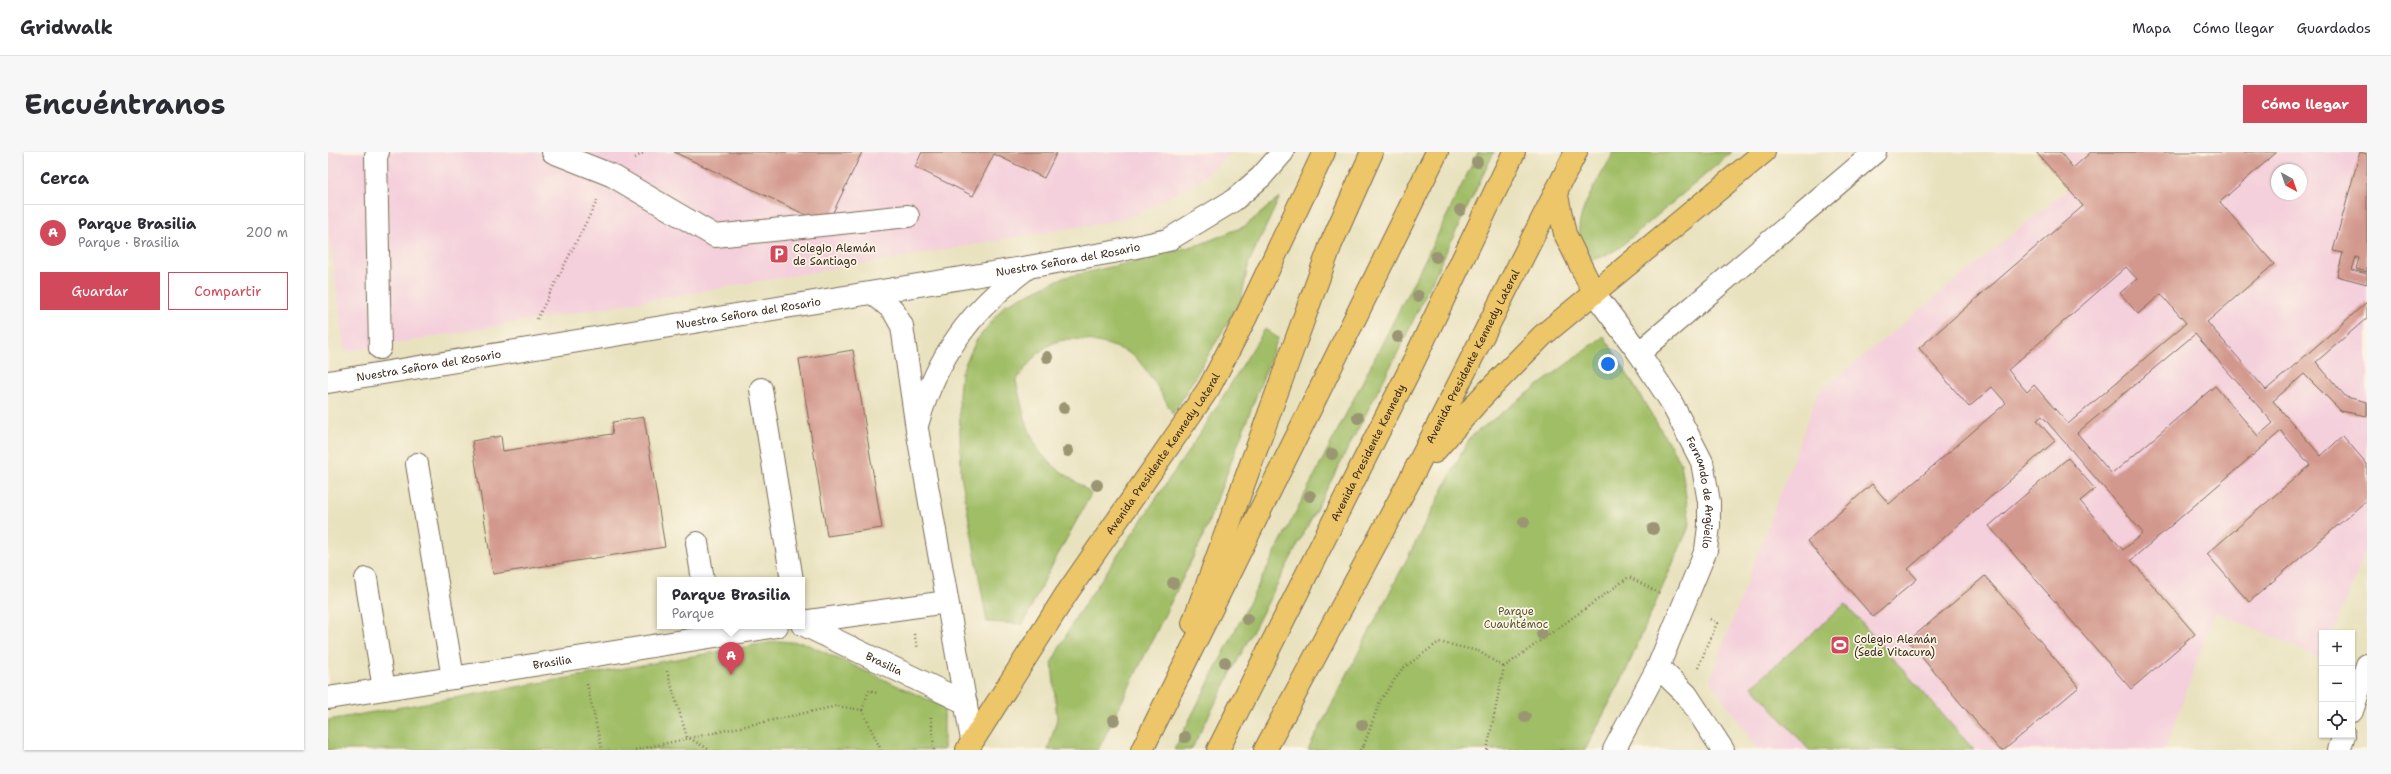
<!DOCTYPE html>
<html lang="es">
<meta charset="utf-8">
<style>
:root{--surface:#fff;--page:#f7f7f7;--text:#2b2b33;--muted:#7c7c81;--line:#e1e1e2;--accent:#d1495b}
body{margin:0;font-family:"Shantell Sans",sans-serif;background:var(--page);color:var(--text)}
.controls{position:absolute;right:12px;bottom:12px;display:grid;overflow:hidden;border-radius:0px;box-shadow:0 1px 3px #0004}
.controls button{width:36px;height:36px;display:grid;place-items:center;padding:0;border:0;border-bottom:1px solid var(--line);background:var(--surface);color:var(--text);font:20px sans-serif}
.compass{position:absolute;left:1943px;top:12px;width:36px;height:36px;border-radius:50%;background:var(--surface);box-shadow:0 1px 3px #0004;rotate:140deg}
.you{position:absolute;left:1280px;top:212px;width:14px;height:14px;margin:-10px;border:3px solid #fff;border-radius:50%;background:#1a73e8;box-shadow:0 0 0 6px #1a73e833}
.badge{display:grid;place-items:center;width:26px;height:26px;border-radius:50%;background:var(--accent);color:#fff;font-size:13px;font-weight:700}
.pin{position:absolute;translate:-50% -33px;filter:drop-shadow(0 1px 2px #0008)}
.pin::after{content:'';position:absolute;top:21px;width:14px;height:12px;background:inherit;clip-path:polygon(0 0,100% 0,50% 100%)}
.popup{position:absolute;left:329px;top:425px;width:148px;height:52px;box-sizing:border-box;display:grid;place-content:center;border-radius:0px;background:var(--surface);filter:drop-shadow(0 1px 3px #0005);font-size:13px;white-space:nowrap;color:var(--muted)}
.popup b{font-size:15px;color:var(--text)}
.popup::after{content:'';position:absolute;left:50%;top:100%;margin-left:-8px;border:8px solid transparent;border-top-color:var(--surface)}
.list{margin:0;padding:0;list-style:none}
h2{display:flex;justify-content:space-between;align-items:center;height:52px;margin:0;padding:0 16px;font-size:17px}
h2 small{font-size:13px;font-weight:400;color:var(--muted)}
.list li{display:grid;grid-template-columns:26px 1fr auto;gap:12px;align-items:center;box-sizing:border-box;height:56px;padding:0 16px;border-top:1px solid var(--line)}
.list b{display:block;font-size:15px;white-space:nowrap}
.list p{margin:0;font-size:13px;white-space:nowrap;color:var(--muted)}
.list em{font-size:13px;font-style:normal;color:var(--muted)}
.actions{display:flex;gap:8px;padding:12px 16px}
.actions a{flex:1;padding:9px 0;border:1px solid var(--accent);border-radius:0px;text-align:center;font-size:14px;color:var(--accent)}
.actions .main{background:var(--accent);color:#fff}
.icon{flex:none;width:22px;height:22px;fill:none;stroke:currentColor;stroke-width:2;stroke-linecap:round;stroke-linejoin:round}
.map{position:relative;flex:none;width:2039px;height:598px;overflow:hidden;border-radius:0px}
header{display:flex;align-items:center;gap:24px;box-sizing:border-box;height:56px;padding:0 20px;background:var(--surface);border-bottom:1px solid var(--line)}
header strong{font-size:19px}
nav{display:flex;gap:22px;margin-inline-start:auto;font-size:14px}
.intro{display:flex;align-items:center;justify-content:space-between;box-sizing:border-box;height:96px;padding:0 24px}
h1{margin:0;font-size:28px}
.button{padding:10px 18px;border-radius:0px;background:var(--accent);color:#fff;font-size:14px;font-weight:700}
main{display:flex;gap:24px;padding:0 24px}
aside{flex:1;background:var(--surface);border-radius:0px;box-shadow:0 1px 3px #0004}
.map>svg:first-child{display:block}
.built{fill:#f4cfdc;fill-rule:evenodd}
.green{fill:#a0be66;stroke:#6e7442}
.building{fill:#d3988d;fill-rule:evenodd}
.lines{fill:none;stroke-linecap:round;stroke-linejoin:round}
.minor-casing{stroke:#786a56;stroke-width:24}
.major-casing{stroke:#786a56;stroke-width:24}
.highway-casing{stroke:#786a56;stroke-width:24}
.path{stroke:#786a56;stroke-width:2.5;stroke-dasharray:1 3;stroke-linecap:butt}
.minor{stroke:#fff;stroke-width:22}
.major{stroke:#ecc669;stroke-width:22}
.highway{stroke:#ecc669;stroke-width:22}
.tree{fill:#9a9573}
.labels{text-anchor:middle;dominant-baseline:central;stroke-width:3.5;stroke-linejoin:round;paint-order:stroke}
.poi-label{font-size:11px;fill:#3b2a1e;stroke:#fcf5e5;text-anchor:start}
.street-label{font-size:11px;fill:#3b2a1e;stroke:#fcf5e5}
.park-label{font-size:11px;fill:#595634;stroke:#fcf5e5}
</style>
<header>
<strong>Gridwalk</strong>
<nav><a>Mapa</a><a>Cómo llegar</a><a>Guardados</a></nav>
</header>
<div class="intro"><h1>Encuéntranos</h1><a class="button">Cómo llegar</a></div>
<main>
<aside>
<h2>Cerca<small></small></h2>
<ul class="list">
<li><span class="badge">A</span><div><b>Parque Brasilia</b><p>Parque · Brasilia</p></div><em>200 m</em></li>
</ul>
<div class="actions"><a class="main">Guardar</a><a>Compartir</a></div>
</aside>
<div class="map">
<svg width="2039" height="598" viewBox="0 0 2039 598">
<rect width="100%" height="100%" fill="#fcf5e5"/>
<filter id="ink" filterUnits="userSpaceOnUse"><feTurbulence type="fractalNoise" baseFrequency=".025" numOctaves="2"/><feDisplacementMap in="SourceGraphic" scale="8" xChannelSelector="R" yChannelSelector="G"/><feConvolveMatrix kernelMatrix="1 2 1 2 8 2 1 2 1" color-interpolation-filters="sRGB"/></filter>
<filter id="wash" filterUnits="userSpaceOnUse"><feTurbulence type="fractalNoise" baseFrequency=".012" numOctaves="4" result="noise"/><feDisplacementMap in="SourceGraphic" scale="16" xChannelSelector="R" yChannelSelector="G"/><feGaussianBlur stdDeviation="0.9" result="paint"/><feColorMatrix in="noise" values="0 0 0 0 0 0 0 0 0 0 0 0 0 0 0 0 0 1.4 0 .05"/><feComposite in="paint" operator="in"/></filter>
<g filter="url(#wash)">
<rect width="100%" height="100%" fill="#e9e2bf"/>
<g class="built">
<polygon points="0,0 904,0 871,29 802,66 17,200 0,77"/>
<path d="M 1734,0 L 2039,0 L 2039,396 L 2005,481 L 1994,481 L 1994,507 L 1887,459 L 1837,598 L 1430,598 L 1382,528 L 1490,241 L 1745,33 L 1743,10 ZM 1949,18 L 1973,18 L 1973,42 L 1949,42 Z"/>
</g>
<g class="green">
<polygon points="1150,0 1166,0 1069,202 863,598 846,598 1105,92"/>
<path d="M 1286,0 L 1404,0 L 1291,96 C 1279,103 1269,109 1255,107 C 1239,68 1268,34 1286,0 Z"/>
<path d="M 952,45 L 921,110 L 913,148 L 845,262 C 835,244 824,224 810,208 C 802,199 785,194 774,191 C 728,180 714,192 688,229 C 694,255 700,289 719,308 C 732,321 750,329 763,342 L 720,421 L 695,472 L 659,470 L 633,322 L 631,243 L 633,221 L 648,189 L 677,153 L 734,126 L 813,108 L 873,92 L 917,74 Z"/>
<polygon points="937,177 950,186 874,387 770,598 720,598 729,567 724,510 748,465 871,283"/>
<polygon points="1276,184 1353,311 1362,372 1297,521 1257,598 980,598 1142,285"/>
<polygon points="1517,452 1646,598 1481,598 1424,534"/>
<polygon points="451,489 476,491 616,555 616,598 0,598 0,568"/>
</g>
<g id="blocks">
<g class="building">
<polygon points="346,0 534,0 499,73"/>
<polygon points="594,0 729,0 716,26 666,2 645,44 587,15"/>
<path d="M 1708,0 L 1732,0 L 1745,16 L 1763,0 L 1949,0 L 1892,50 L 1946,112 L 1879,170 L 1938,238 L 2039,150 L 2039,166 L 1988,210 L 2018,245 L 2039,250 L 2039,264 L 2013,259 L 1976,222 L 1945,249 L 1993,304 L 2015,284 L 2039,312 L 2039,348 L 1921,450 L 1879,402 L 1982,313 L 1953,279 L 1803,408 L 1867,482 L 1803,537 L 1661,374 L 1740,306 L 1767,337 L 1752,349 L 1795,398 L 1815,381 L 1714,264 L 1709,268 L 1727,289 L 1580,417 L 1589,427 L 1545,465 L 1479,389 L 1544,332 L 1561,352 L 1678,251 L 1664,235 L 1641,255 L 1591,196 L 1755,54 ZM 1798,115 L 1809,127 L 1792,141 L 1810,162 L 1833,142 L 1858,171 L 1740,272 L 1706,233 L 1699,240 L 1680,218 ZM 1867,182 L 1945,271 L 1930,284 L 1887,234 L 1784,322 L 1749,281 Z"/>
<polygon points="2032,0 2039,2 2039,120 2028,117 2031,106 2028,105 2024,118 2039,122 2039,132 2009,124 2015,101 2005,99"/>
<polygon points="525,198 554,376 499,384 471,207"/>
<polygon points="316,265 337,395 165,422 144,289 173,284 175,299 284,282 285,270"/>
<polygon points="1657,424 1751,535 1676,598 1672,598 1580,489"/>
</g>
</g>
</g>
<g filter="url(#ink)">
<use href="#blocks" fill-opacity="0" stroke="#786a56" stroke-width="1"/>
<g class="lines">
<g class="minor-casing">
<g id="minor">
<polyline points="50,0 48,4 52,196"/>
<polyline points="225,0 283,23 387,84 580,64"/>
<polyline points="545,141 565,158 574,174 589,277 644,588"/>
<path id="s1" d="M 1266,141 L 1311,201 L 1342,248 L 1374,310 L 1381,350 L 1381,374 L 1378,398 L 1330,515 L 1286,598"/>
<polyline points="1311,201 1547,0"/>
<path id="s2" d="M 0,230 L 700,115 L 785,100 L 840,88 L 906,48 L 933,25 L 955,0"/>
<polyline points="433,237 464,428"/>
<path d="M 590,270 C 609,204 643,158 698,117"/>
<polyline points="89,312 125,526"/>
<polyline points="369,391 375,428"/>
<polyline points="38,427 56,537"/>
<polyline points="474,470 619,450"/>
<path id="s3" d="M 474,472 L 638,551"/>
<polyline points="1330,515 1359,543 1395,598"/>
<path id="s4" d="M 0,546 L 449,474"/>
<polyline points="2024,559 2039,513"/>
<polyline points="2011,598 2016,583"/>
</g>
</g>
<g class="major-casing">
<g id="major">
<polyline points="1228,39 1237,82 1266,141"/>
<polyline points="1106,300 1153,246 1214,184 1436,0"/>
<path id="s5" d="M 639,598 L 739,441 L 881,236 L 917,167 L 996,0"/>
<path id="s6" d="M 937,598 L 1083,326 L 1248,0"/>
</g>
</g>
<g class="highway-casing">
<g id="highway">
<polyline points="865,471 1003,92 1044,0"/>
<polyline points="814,598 1109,0"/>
<path id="s7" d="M 890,598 L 1080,221 L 1186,0"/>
</g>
</g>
<g class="path">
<polyline points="307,6 317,0"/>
<polyline points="209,167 270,47"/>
<polyline points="586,482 590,497"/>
<polyline points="1370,516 1389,471 1380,466"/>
<polyline points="339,519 359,585 382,598"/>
<polyline points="259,532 274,598"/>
<polyline points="534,558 553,598"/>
<polyline points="603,565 606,598"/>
<polyline points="1036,593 1052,549 1074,517 1111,490 1150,499 1176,515"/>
<polyline points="307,598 509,554 534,558 541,538 551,542"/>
<polyline points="1032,598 1036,593 1035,598"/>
<polyline points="1159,598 1176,515 1301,425 1331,441"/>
</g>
<use href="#minor" class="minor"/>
<use href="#major" class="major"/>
<use href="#highway" class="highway"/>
</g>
<g class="tree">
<circle cx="1149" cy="10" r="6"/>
<circle cx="1132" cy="58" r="6"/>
<circle cx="1108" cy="105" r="6"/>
<circle cx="1090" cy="144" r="6"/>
<circle cx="1070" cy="185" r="6"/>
<circle cx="719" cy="205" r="6"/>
<circle cx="736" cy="256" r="6"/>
<circle cx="1030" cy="266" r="6"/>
<circle cx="740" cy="299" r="6"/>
<circle cx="1004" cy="302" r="6"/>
<circle cx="769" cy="333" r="6"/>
<circle cx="982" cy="344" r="6"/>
<circle cx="1196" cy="370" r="6"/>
<circle cx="1325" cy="377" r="6"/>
<circle cx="845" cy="431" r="6"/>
<circle cx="919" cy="467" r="6"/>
<circle cx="1214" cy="482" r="6"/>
<circle cx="897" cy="510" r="6"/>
<circle cx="1197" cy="565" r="6"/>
<circle cx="786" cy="568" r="6"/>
<circle cx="1034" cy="573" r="6"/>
<circle cx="857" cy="585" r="6"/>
</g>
</g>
<defs>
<g id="parking-square" transform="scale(1)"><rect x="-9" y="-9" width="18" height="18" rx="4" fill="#d1495b" stroke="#fcf5e5"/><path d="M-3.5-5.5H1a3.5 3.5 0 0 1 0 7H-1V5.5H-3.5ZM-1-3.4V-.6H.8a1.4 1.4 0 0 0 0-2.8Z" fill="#fff"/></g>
<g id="stadium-square" transform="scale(1)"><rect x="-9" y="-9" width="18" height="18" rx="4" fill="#d1495b" stroke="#fcf5e5"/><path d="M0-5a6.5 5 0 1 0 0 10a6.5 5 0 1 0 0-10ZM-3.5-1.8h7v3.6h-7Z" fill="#fff"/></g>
</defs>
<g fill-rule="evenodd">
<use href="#parking-square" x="451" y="102"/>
<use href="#stadium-square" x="1512" y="493"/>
</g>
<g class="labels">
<g class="poi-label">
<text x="465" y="96">Colegio Alemán<tspan x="465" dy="13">de Santiago</tspan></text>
<text x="1526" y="487">Colegio Alemán<tspan x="1526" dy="13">(Sede Vitacura)</tspan></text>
</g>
<g class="street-label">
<text stroke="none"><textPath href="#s2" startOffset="750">Nuestra Señora del Rosario</textPath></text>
<text stroke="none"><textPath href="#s2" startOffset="426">Nuestra Señora del Rosario</textPath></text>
<text stroke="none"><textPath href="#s6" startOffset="445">Avenida Presidente Kennedy Lateral</textPath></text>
<text stroke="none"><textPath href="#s2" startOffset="102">Nuestra Señora del Rosario</textPath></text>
<text stroke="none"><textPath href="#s7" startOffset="333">Avenida Presidente Kennedy</textPath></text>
<text stroke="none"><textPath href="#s5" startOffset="355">Avenida Presidente Kennedy Lateral</textPath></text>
<text stroke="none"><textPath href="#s1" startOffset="231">Fernando de Argüello</textPath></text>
<text stroke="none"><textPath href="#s4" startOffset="227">Brasilia</textPath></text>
<text stroke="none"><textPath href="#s3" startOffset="91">Brasilia</textPath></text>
</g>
<g class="park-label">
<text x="1188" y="459">Parque<tspan x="1188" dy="13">Cuauhtémoc</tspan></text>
</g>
</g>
</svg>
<div class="controls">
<button>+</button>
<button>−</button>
<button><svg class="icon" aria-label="locate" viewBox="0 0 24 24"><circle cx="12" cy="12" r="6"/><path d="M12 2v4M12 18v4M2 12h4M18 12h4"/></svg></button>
</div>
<svg class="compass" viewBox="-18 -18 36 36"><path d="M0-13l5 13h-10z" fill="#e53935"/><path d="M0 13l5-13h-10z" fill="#7c7c81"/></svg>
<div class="you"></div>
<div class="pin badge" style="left:403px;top:523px">A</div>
<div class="popup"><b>Parque Brasilia</b>Parque</div>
</div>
</main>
